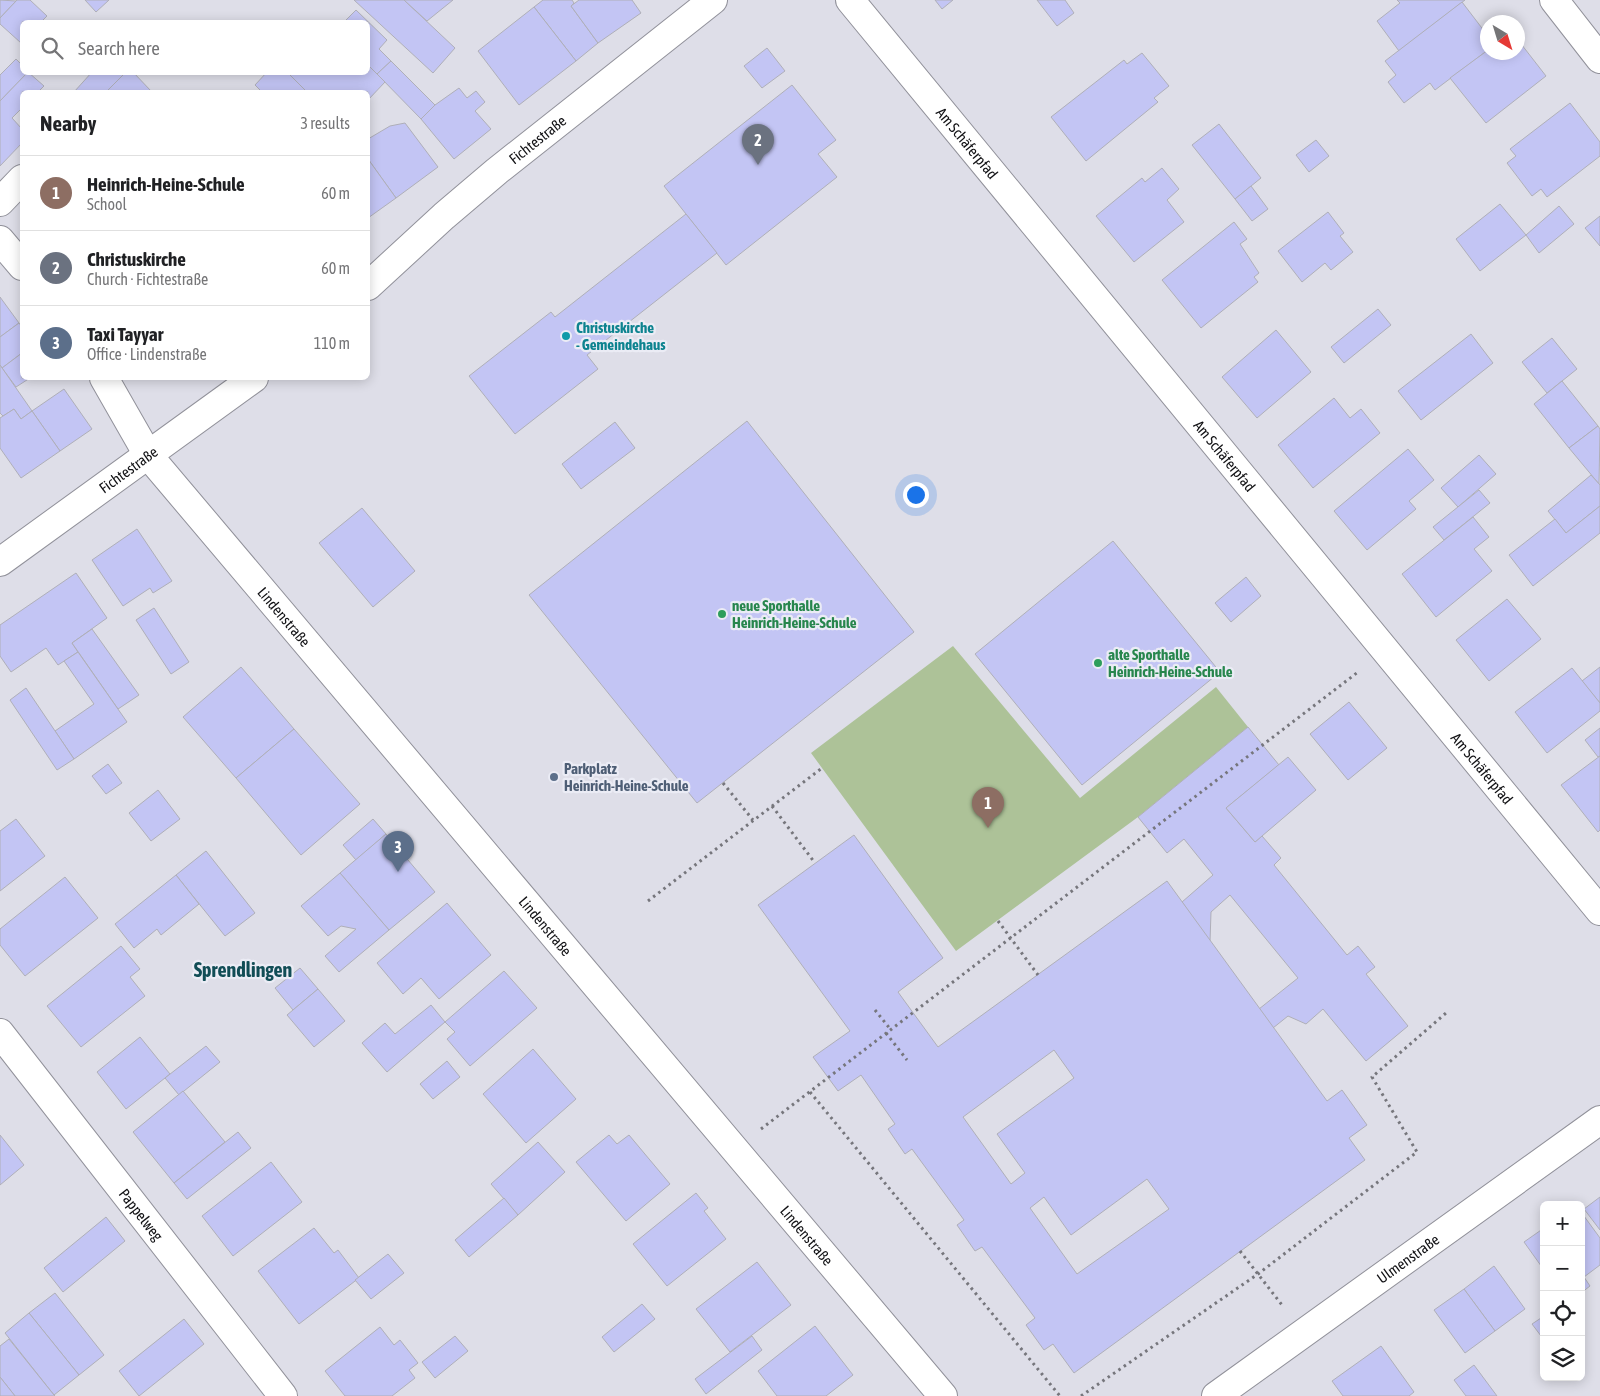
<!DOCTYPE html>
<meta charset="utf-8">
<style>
:root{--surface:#fff;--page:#f2f2f2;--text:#202124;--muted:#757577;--line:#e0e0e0;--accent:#7c3aed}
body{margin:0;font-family:"Asap Condensed",sans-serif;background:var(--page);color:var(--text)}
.controls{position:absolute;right:15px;bottom:15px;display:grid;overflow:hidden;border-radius:8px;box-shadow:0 2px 12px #0003}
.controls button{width:45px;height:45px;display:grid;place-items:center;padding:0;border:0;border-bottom:1px solid var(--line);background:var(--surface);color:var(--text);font:25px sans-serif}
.compass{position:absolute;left:1480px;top:15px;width:45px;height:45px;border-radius:50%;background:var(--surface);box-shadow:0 2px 12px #0003;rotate:142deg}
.you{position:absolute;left:915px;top:494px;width:18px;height:18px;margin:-12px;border:4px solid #fff;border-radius:50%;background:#1a73e8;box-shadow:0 0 0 8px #1a73e833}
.badge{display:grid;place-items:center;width:32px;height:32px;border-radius:50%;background:var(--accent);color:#fff;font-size:16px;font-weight:700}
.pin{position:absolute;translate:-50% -41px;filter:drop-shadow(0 1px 2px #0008)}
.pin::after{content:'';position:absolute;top:26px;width:18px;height:15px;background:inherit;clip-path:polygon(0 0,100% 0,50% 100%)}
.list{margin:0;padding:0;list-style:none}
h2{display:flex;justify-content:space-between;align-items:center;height:65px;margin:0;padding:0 20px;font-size:21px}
h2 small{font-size:16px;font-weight:400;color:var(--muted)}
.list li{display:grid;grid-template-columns:32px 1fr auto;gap:15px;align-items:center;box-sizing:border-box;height:75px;padding:0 20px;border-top:1px solid var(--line)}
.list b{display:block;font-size:19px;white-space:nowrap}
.list p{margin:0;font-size:16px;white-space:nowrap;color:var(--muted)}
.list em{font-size:16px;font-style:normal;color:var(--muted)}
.icon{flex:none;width:28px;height:28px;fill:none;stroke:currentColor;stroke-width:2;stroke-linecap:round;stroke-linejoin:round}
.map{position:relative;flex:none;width:1600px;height:1396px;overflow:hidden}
.search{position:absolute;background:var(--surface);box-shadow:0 2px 12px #0003;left:20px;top:20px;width:350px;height:55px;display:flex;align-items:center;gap:12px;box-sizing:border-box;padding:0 18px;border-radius:8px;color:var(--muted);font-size:19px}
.panel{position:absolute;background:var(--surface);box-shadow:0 2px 12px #0003;left:20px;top:90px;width:350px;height:290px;border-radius:8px}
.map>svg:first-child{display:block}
.green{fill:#adc298}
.building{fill:#c3c5f4;stroke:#afafb8;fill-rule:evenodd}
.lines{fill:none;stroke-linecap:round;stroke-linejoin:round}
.minor-casing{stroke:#91919a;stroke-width:30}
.path{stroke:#76767c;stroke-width:3;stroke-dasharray:2.5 4;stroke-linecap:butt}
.minor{stroke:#fff;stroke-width:28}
.culture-dot{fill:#0f9aa8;stroke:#ebecf5;stroke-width:2}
.leisure-dot{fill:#2e9e5b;stroke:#ebecf5;stroke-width:2}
.service-dot{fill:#5c6f8a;stroke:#ebecf5;stroke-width:2}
.labels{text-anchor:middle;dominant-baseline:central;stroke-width:4.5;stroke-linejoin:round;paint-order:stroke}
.street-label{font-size:15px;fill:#111114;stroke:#ebecf5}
.culture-label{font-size:15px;font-weight:bold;fill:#0d838f;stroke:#ebecf5;text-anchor:start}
.leisure-label{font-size:15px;font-weight:bold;fill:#27864d;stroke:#ebecf5;text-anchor:start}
.service-label{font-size:15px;font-weight:bold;fill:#4e5e75;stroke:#ebecf5;text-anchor:start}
.district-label{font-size:20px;font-weight:bold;fill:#114d56;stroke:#ebecf5}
</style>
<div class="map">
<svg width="1600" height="1396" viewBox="0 0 1600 1396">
<rect width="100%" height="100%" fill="#dedee8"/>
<polygon class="green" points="953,646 1080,798 1216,687 1248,727 1138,817 956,951 811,753"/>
<g class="building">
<polygon points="0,0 16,1 0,18"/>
<polygon points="17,0 30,0 47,16 41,22 22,22 21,43 0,24 0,18"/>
<polygon points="85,0 109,0 96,12"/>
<polygon points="354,0 404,0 455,48 433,73"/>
<polygon points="404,0 453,0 427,21"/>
<polygon points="543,0 572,0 574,3 571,6 598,43 576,61 534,7"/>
<polygon points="579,0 632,0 641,13 598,43 571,6"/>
<polygon points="935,0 953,0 942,9"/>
<polygon points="1037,0 1065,0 1074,13 1057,26"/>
<polygon points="1397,0 1465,0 1399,51 1377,21 1400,3"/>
<polygon points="1462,2 1488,36 1488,50 1435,90 1430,83 1404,103 1388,82 1396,75 1385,61"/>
<polygon points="534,7 576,61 519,105 478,51"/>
<polygon points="356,10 387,40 379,49 391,61 377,74 368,65 368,22 344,22"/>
<polygon points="1518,40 1546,76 1486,123 1450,78 1488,50 1488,52 1518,52"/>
<polygon points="767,48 785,71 762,88 744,66"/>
<polygon points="1142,53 1169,86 1154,98 1158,102 1086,161 1051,117 1124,60 1127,64"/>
<polygon points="16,59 22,65 22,72 28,72 0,101 0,75"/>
<polygon points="391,61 435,105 421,119 377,74"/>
<polygon points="368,65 385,82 368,100 368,92 307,92 287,72 368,72"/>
<polygon points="28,72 44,86 38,92 22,92 22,108 12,118 22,129 22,143 0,166 0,101"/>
<polygon points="92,72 126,72 106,92 74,92"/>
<polygon points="126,72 133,72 151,91 149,92 106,92"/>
<polygon points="267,72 287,72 307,92 262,92 255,85"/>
<polygon points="792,85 836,140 818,154 837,177 726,265 664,186"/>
<polygon points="459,88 467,98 476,91 485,102 475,111 491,129 454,159 421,119 435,105"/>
<polygon points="1570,103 1600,142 1600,156 1547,197 1541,189 1532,196 1507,163 1516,156 1510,149"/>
<polygon points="405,123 438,167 396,198 368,159 368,139 390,126"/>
<polygon points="1219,124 1261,178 1235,199 1192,145"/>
<polygon points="1316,140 1329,156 1309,172 1296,155"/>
<polygon points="368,159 396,198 368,218"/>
<polygon points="1162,168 1179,189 1167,200 1184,222 1134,262 1096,216 1142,178 1145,182"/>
<polygon points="1251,186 1268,209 1252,221 1235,199"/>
<polygon points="1500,204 1526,235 1480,271 1456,239"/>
<polygon points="1559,206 1574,224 1539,253 1526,235"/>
<polygon points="1328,212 1344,233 1340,236 1353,252 1331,270 1325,263 1302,282 1278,251"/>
<polygon points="686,214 717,253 587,355 598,369 515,434 469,376 551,312 555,317"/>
<polygon points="1600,216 1600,246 1585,228"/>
<polygon points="1234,222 1247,239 1240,244 1259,273 1254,277 1258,282 1201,328 1162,280"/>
<polygon points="0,297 19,323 0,337"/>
<polygon points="1378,309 1391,325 1344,363 1331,347"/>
<polygon points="19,323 22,327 22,353 2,368 0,365 0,337"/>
<polygon points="1276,330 1311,372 1257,418 1222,377"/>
<polygon points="1471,334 1493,363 1421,420 1398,391"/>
<polygon points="1552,338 1577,369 1547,393 1522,362"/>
<polygon points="22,353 22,378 30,378 16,387 2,368"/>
<polygon points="0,365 32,411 21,419 14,409 3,416 0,413"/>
<polygon points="1562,381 1598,426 1569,448 1534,404"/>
<polygon points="64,389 92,429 60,451 32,411"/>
<polygon points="1334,398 1350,418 1361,409 1380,433 1313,488 1278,445"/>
<polygon points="14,409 21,419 32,411 60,451 21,478 0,448 0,418"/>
<polygon points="747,421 914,632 697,803 529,595"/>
<polygon points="615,422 635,448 581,489 562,464"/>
<polygon points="1598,426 1600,429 1599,484 1569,448"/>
<polygon points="1408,449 1434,480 1409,501 1416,509 1367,550 1334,511"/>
<polygon points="1479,455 1496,474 1458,507 1441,488"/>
<polygon points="1591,475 1600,485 1600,506 1566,533 1548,511"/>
<polygon points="1479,490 1490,503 1444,540 1433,527"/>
<polygon points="1600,506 1600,533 1533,586 1509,555 1555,519 1566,533"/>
<polygon points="362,508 415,571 373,607 319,543"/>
<polygon points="1473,517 1489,537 1474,549 1492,571 1436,617 1402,574"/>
<polygon points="137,529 172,581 153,593 150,588 123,606 92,560"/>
<polygon points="1113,541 1220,672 1082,785 975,654"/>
<polygon points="76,573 107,618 72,643 78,652 58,665 46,648 11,672 0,656 0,625"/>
<polygon points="1246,577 1261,596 1231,622 1215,603"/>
<polygon points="1507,599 1541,639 1489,681 1456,640"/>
<polygon points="154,608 189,662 171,674 136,620"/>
<polygon points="92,629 139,695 118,709 72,643"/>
<polygon points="78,652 127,722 74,759 55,731 94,704 64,661"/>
<polygon points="241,667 294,729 236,778 183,717"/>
<polygon points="1600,667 1600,703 1582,681"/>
<polygon points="1572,668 1600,703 1600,711 1547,753 1515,712"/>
<polygon points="26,688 74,759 57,770 10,700"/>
<polygon points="1349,702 1387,748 1348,780 1310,734"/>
<polygon points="1248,727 1279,765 1226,808 1255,842 1262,836 1281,858 1274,865 1347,955 1358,946 1375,967 1366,974 1408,1026 1366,1061 1323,1009 1306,1024 1288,1016 1273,1028 1259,1009 1298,978 1230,895 1211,912 1210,942 1182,902 1213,875 1184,839 1167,853 1138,817"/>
<polygon points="1600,728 1600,756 1598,757 1585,740"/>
<polygon points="294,729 360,804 301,855 236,778"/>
<polygon points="1600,756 1600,830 1598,832 1561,785"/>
<polygon points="1288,757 1316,790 1255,842 1226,808"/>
<polygon points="108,764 122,783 106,794 92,776"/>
<polygon points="158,790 180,819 151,841 129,813"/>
<polygon points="16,819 45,856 0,891 0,831"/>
<polygon points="373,819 386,834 356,860 343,845"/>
<polygon points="386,834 435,892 389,930 340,873"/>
<path d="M 854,835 L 943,958 L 898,992 L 938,1047 L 1167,881 L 1327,1101 L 1342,1090 L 1367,1125 L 1349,1138 L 1365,1160 L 1074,1373 L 1053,1344 L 1044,1350 L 1026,1325 L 1035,1318 L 982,1247 L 975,1251 L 957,1225 L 964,1220 L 912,1149 L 905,1154 L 888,1129 L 895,1124 L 861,1075 L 838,1091 L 813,1057 L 850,1031 L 758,905 ZM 1054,1050 L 1074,1078 L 997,1134 L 1025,1173 L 1011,1184 L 963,1117 ZM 1147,1179 L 1169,1209 L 1077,1274 L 1030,1208 L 1044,1197 L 1071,1235 Z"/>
<polygon points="206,851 255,913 225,936 176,875"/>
<polygon points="340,873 389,930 339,972 325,956 356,929 341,926 328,936 301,906"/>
<polygon points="176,875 199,904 161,935 157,929 134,948 115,924"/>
<polygon points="65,877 98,918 25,976 0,945 0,929"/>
<polygon points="447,903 491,955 439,999 421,978 403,994 377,963"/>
<polygon points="121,946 140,969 130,977 145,996 81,1047 47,1006"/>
<polygon points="300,968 318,989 293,1010 275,988"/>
<polygon points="504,971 537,1008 470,1066 447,1039 455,1032 445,1022"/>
<polygon points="318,989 345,1021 314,1047 287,1015"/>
<polygon points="431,1005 445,1022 387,1072 362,1043 385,1023 395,1034"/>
<polygon points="140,1037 170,1074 126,1109 97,1072"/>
<polygon points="206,1046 220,1062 179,1095 165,1078"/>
<polygon points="533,1049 576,1099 526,1143 483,1094"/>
<polygon points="447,1061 460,1077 433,1099 420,1084"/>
<polygon points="183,1091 225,1142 174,1183 133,1132"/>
<polygon points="238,1132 251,1148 187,1199 174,1183"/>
<polygon points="0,1135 24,1165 0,1185"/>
<polygon points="609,1135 617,1144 629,1135 670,1184 626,1221 576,1162"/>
<polygon points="538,1142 565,1172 518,1215 491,1184"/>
<polygon points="271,1162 302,1202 233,1256 202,1216"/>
<polygon points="696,1193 708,1208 704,1211 726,1239 667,1286 633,1244"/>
<polygon points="1600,1197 1600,1230 1584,1209"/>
<polygon points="504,1198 518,1215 469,1257 455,1240"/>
<polygon points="1581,1212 1600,1238 1600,1265 1584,1277 1590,1286 1581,1293"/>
<polygon points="106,1217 125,1241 63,1292 44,1268"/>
<polygon points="314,1228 334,1253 338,1250 359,1278 299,1324 258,1271"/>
<polygon points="1544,1228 1544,1270 1524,1242"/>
<polygon points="388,1254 404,1273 371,1299 355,1280"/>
<polygon points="757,1262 791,1305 730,1352 696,1309"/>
<polygon points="1494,1266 1525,1309 1495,1331 1464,1289"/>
<polygon points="1464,1289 1495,1331 1465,1353 1434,1310"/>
<polygon points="55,1293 104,1355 79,1375 29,1313"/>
<polygon points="642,1304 655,1319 614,1352 602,1337"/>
<polygon points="29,1313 79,1375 54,1395 5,1333"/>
<polygon points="1544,1316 1544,1340 1532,1324"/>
<polygon points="184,1319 204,1344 139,1396 119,1371"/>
<polygon points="815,1326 853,1375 826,1396 777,1396 758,1371"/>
<polygon points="380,1327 394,1345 400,1340 418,1363 409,1370 415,1378 392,1396 345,1396 325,1371"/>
<polygon points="455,1336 468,1351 435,1378 422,1362"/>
<polygon points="752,1336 762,1350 706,1394 695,1379"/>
<polygon points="9,1339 54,1395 55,1396 15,1396 0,1377 0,1346"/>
<polygon points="1381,1346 1414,1392 1409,1396 1343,1396 1332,1381"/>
<polygon points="1474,1365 1497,1396 1466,1396 1454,1380"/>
<polygon points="0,1377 15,1396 0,1396"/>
</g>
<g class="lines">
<g class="minor-casing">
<g id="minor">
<path id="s1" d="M 850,0 L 1600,911"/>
<polyline points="1554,0 1600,59"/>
<polyline points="0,202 22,179"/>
<polyline points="0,240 22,266"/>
<path id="s2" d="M 368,286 L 444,216 L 497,171 L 713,0"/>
<path id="s3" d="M 104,378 L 148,455 L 943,1396"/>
<path id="s4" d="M 0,562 L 254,378"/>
<path id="s5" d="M 0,1033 L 283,1396"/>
<path id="s6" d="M 1216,1396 L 1600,1120"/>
</g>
</g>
<g class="path">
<polyline points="723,783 753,820"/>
<polyline points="772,806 815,863"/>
<polyline points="648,901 822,768"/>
<polyline points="998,921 1038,975"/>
<polyline points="875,1010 891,1030"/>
<polyline points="886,1033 907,1060"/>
<polyline points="810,1092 1060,1396"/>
<polyline points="761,1129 1358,672"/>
<polyline points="1240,1251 1282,1305"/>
<polyline points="1081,1396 1258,1274 1417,1152 1372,1077 1446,1013"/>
</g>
<use href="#minor" class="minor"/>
</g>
<circle class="culture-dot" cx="566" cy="336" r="5"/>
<g class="leisure-dot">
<circle cx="722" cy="614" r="5"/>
<circle cx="1098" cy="663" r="5"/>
</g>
<circle class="service-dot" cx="554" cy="777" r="5"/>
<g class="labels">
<g class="street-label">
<text stroke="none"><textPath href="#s2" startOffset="224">Fichtestraße</textPath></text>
<text stroke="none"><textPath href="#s1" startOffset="185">Am Schäferpfad</textPath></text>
<text stroke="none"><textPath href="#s1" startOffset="590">Am Schäferpfad</textPath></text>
<text stroke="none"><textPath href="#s4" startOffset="158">Fichtestraße</textPath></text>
<text stroke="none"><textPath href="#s3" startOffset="300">Lindenstraße</textPath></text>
<text stroke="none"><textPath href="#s1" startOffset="995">Am Schäferpfad</textPath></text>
<text stroke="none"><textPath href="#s3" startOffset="705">Lindenstraße</textPath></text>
<text stroke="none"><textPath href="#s5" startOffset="230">Pappelweg</textPath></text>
<text stroke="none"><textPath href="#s3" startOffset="1110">Lindenstraße</textPath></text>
<text stroke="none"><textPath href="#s6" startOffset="236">Ulmenstraße</textPath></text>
</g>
<g class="culture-label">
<text x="576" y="327">Christuskirche<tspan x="576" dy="17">- Gemeindehaus</tspan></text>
</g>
<g class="leisure-label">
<text x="732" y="605">neue Sporthalle<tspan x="732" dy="17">Heinrich-Heine-Schule</tspan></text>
<text x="1108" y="654">alte Sporthalle<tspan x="1108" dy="17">Heinrich-Heine-Schule</tspan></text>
</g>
<g class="service-label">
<text x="564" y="768">Parkplatz<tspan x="564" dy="17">Heinrich-Heine-Schule</tspan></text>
</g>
<g class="district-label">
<text x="243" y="969">Sprendlingen</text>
</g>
</g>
</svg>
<div class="controls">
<button>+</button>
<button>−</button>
<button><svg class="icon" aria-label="locate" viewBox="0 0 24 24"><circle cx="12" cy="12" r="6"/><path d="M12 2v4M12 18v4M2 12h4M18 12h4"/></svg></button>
<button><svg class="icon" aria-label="layers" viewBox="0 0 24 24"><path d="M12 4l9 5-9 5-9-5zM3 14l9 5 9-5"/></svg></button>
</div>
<svg class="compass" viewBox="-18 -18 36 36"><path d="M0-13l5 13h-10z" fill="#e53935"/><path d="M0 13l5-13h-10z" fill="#757577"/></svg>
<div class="you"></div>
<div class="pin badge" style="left:988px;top:828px;background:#8d6e63">1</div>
<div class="pin badge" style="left:758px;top:165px;background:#6b7280">2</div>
<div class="pin badge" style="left:398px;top:872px;background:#5c6f8a">3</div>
<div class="search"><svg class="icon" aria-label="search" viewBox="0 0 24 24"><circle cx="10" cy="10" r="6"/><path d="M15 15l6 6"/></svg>Search here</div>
<section class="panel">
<h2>Nearby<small>3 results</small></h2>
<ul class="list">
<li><span class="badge" style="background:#8d6e63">1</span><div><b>Heinrich-Heine-Schule</b><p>School</p></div><em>60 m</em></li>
<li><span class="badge" style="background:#6b7280">2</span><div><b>Christuskirche</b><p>Church · Fichtestraße</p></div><em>60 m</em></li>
<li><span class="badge" style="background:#5c6f8a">3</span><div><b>Taxi Tayyar</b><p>Office · Lindenstraße</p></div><em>110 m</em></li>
</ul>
</section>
</div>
